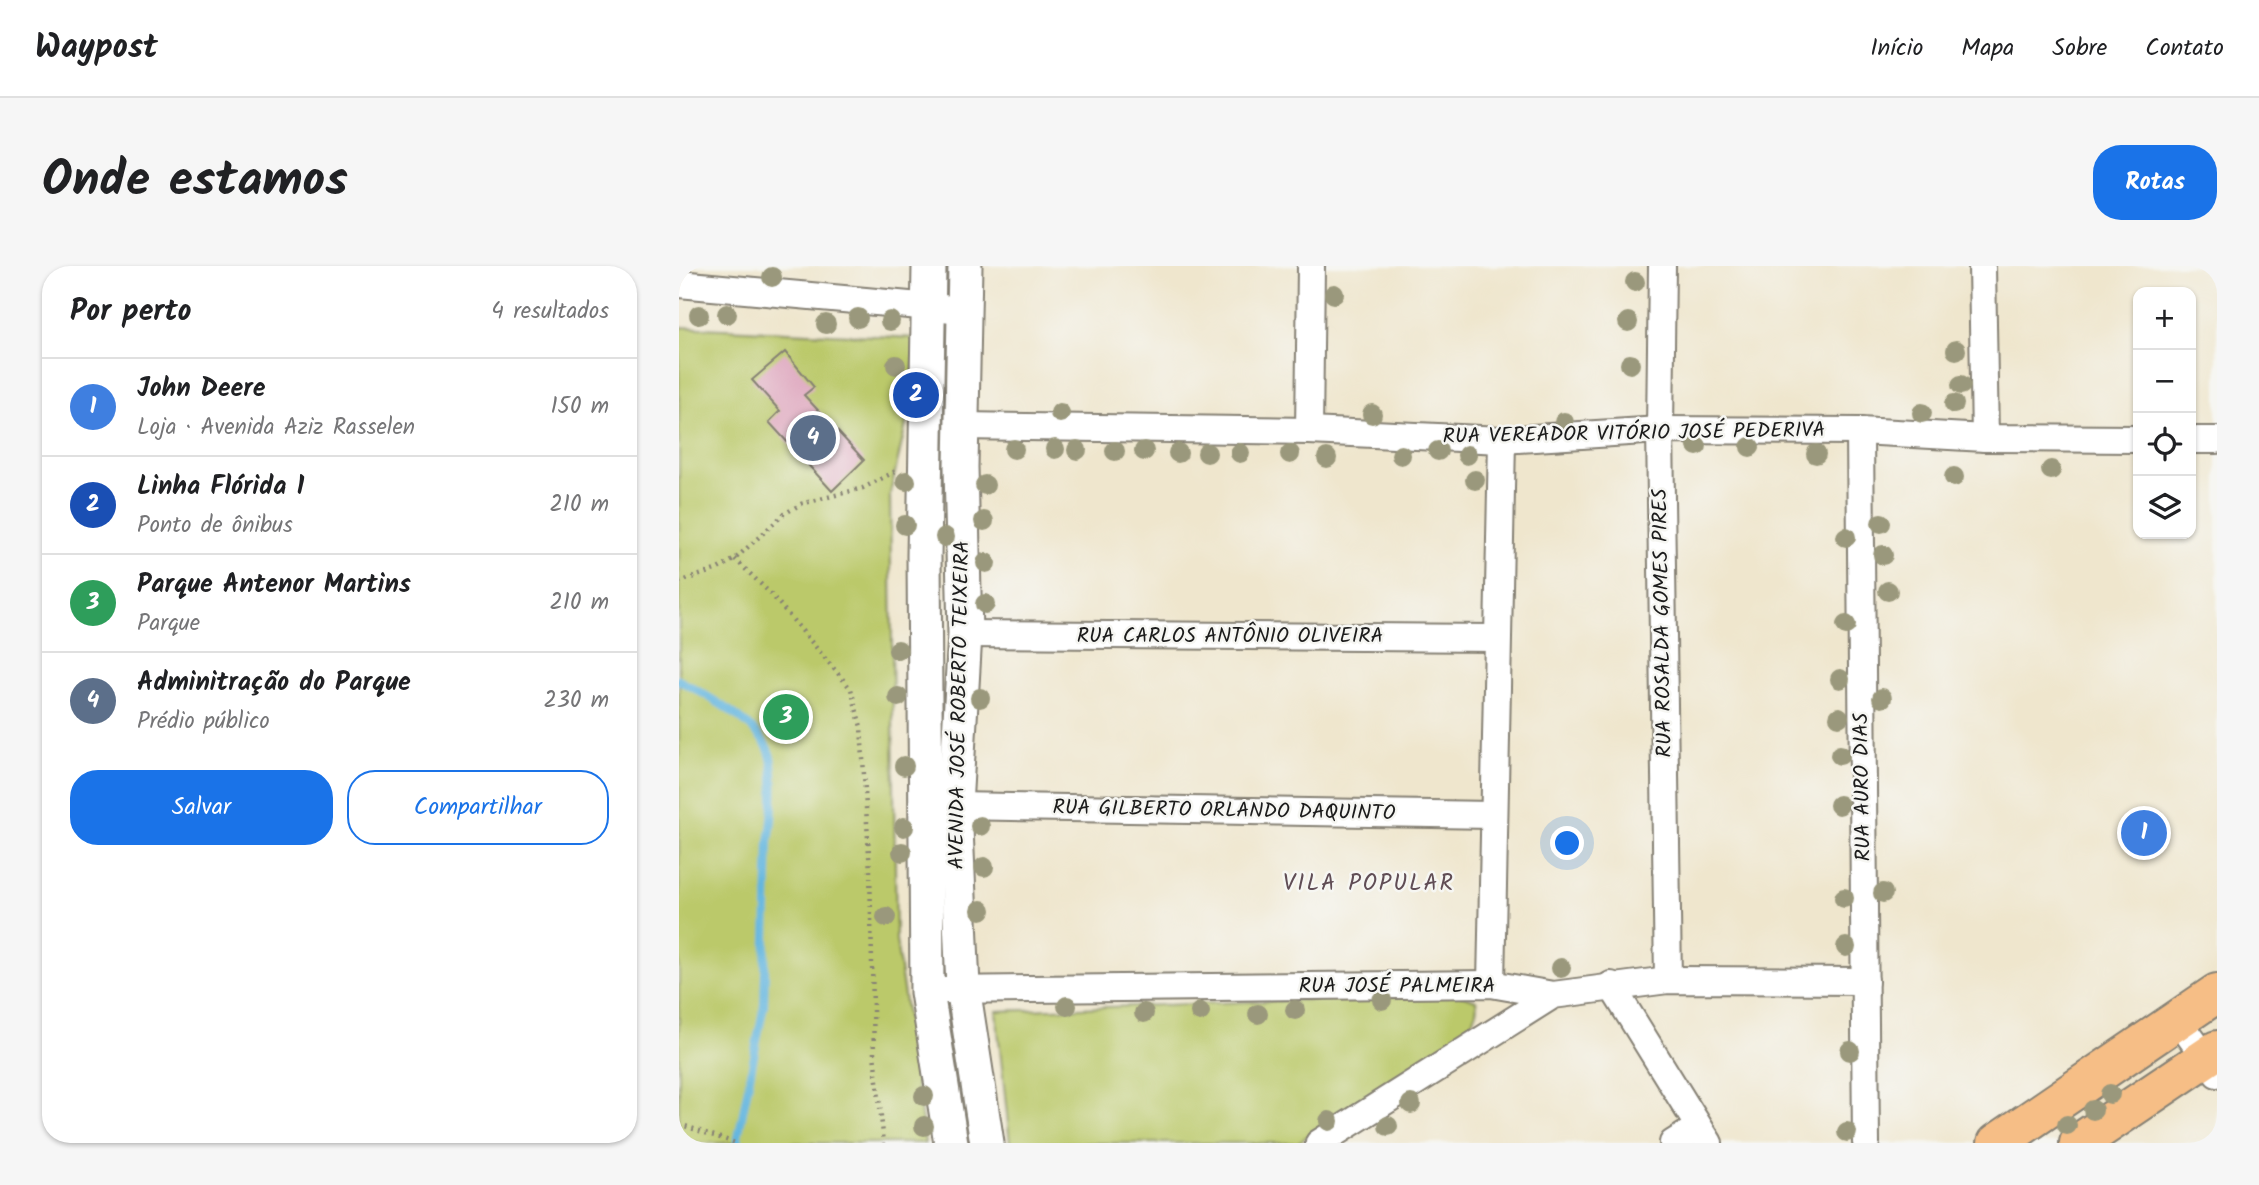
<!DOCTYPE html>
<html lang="pt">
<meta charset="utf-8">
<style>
:root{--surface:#fff;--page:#f6f6f6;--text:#202124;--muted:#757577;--line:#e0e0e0;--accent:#1a73e8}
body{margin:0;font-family:Kalam,sans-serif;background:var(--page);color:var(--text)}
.controls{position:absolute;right:21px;top:21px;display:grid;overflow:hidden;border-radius:14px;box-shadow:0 2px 5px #0004}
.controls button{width:63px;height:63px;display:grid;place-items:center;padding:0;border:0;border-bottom:2px solid var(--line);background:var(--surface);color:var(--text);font:35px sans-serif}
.you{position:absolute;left:889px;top:578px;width:24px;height:24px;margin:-18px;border:5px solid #fff;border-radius:50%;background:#1a73e8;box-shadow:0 0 0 10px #1a73e833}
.badge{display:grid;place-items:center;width:46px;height:46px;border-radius:50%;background:var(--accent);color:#fff;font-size:23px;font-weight:700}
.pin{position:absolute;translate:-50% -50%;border:4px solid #fff;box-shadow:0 2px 7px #0006}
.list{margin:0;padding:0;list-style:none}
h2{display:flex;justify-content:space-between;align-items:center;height:91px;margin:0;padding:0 28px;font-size:30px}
h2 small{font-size:23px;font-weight:400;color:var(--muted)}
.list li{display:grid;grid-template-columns:46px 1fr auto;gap:21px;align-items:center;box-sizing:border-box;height:98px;padding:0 28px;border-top:2px solid var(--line)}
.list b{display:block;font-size:26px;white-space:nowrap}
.list p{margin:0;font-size:23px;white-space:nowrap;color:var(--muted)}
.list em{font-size:23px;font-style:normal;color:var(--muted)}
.actions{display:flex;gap:14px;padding:21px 28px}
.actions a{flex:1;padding:16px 0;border:2px solid var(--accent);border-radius:28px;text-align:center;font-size:24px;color:var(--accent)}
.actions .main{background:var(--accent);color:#fff}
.icon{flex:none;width:38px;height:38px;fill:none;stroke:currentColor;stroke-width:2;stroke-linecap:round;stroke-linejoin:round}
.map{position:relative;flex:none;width:1538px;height:877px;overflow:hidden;border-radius:28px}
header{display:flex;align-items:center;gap:42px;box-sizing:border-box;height:98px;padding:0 35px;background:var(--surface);border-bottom:2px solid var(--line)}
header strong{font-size:33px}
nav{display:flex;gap:38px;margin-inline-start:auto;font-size:24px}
.intro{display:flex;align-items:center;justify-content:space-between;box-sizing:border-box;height:168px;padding:0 42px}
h1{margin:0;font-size:49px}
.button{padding:18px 32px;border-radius:28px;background:var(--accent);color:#fff;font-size:24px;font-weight:700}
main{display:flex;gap:42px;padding:0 42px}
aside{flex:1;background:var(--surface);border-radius:28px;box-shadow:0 2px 5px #0004}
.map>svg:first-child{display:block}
.green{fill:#bbc96b;stroke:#6c7244;stroke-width:2}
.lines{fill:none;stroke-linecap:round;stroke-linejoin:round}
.stream{stroke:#63b6df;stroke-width:8}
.building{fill:#dfa8bf}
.minor-casing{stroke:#868174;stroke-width:30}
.tertiary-casing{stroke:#868174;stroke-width:37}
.primary-casing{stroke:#868174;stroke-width:42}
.path{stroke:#868174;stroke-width:4.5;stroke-dasharray:2 5;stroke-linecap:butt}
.minor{stroke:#fff;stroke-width:26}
.tertiary{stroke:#fff;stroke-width:33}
.primary{stroke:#f6be86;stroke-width:38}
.tree{fill:#9a987b}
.labels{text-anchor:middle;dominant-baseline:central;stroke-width:5;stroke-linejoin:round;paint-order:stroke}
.street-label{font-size:21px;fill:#1c1c1c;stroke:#f6f6f2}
.neighbourhood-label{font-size:23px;letter-spacing:2px;fill:#604d55;stroke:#f6f6f2}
</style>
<header>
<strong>Waypost</strong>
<nav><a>Início</a><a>Mapa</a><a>Sobre</a><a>Contato</a></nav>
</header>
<div class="intro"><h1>Onde estamos</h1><a class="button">Rotas</a></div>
<main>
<aside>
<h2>Por perto<small>4 resultados</small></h2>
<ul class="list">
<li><span class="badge" style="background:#3f7fe0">1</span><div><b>John Deere</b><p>Loja · Avenida Aziz Rasselen</p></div><em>150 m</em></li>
<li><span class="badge" style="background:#1a4fb4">2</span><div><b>Linha Flórida 1</b><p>Ponto de ônibus</p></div><em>210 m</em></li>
<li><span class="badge" style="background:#2e9e5b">3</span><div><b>Parque Antenor Martins</b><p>Parque</p></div><em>210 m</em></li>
<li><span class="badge" style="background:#5c6f8a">4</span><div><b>Adminitração do Parque</b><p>Prédio público</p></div><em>230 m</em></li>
</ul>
<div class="actions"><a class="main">Salvar</a><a>Compartilhar</a></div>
</aside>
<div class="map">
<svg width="1538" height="877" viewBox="0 0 1538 877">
<rect width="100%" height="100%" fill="#f6f6f2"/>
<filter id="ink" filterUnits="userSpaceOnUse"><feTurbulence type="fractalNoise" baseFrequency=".0143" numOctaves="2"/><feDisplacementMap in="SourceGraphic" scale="14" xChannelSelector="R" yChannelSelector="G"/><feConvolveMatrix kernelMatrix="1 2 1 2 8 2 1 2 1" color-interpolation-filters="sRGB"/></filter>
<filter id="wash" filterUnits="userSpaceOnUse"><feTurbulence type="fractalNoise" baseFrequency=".00686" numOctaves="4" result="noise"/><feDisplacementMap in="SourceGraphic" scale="28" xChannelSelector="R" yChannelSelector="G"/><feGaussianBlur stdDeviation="1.57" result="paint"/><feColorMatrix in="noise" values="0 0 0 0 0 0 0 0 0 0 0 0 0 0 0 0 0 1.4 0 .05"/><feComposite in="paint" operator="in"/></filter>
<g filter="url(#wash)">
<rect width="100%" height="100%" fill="#efe6cd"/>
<g class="green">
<polygon points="0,61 237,72 231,141 211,228 217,674 246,877 0,877"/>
<path d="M 780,728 L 797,734 C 801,752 787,762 775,773 L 618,877 L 331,877 L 317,745 Z"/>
</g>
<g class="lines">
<path class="stream" d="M 0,414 C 25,428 83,459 91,488 C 97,508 94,555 90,575 L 85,739 L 58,877"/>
</g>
<g id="blocks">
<polygon class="building" points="106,86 135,121 125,129 185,194 153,225 90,156 101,145 73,114"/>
</g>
</g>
<g filter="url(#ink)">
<use href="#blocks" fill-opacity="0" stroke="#868174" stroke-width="2"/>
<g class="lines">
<g class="minor-casing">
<g id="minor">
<polyline points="983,0 981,164 989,714"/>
<polyline points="1303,0 1306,172"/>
<polyline points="0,18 285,44"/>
<polyline points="283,160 630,165 823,174 981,164 1181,165 1306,172 1459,173"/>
<polyline points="630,165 632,0"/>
<polyline points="1181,165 1187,877"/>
<polyline points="1512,174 1538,174"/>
<polyline points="286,368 817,372"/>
<polyline points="276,540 814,549"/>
<polyline points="812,718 823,174"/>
<polyline points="932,719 1030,877"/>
<polyline points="266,724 812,718 874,729 989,714 1186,715"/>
<polyline points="1499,754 1538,808"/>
<polyline points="640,877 874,729"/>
<polyline points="994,877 1018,862"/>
</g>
</g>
<g class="tertiary-casing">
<g id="tertiary">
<polyline points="250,0 245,290 248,726 272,877"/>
<polyline points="286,0 282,201 286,368 276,540 284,721 308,877"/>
</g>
</g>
<g class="primary-casing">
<g id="primary">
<polyline points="1318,877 1538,727"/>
<polyline points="1400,877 1538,784"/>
</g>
</g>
<g class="path">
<polyline points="56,293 92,328 172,423 182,461 191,605 195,788 205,877"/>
<polyline points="0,316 39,303 56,293 105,248 122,238 184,222 219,204"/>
<polyline points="0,858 56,877"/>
</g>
<use href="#minor" class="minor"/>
<use href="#tertiary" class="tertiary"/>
<use href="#primary" class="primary"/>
</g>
<g class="tree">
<circle cx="93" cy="11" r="10"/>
<circle cx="956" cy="16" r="10"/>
<circle cx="655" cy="28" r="10"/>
<circle cx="48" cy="48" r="10"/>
<circle cx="20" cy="49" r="10"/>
<circle cx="179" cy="52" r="10"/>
<circle cx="211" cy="55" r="10"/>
<circle cx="949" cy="56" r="10"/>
<circle cx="147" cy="58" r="10"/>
<circle cx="1277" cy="84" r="10"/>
<circle cx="951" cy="98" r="10"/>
<circle cx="217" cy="99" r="10"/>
<circle cx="1282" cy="119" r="10"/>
<circle cx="1275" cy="138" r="10"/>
<circle cx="381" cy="147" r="10"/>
<circle cx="1243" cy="147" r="10"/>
<circle cx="693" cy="148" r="10"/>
<circle cx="885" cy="156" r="10"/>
<circle cx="1018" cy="180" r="10"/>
<circle cx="1071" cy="181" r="10"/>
<circle cx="335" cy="183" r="10"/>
<circle cx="376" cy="183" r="10"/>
<circle cx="398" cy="184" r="10"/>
<circle cx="436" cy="185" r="10"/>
<circle cx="465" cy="185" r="10"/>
<circle cx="759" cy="185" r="10"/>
<circle cx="499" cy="187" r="10"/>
<circle cx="528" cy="187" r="10"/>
<circle cx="561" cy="187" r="10"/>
<circle cx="611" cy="188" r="10"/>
<circle cx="1137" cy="188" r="10"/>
<circle cx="722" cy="189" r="10"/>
<circle cx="788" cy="189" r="10"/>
<circle cx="648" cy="192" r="10"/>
<circle cx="1372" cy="204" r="10"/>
<circle cx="1275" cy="211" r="10"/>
<circle cx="796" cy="214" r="10"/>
<circle cx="227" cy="215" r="10"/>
<circle cx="306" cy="219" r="10"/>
<circle cx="305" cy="255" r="10"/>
<circle cx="1202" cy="257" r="10"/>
<circle cx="226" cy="259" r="10"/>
<circle cx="266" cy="271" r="10"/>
<circle cx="1167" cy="271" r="10"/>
<circle cx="1204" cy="289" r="10"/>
<circle cx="307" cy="297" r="10"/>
<circle cx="1209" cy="325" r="10"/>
<circle cx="306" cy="338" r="10"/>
<circle cx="1167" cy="359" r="10"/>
<circle cx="219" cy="384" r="10"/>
<circle cx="1161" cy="413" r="10"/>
<circle cx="219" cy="431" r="10"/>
<circle cx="301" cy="432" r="10"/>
<circle cx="1203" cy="432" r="10"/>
<circle cx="1160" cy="451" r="10"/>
<circle cx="1161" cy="489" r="10"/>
<circle cx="225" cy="500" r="10"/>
<circle cx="1160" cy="539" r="10"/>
<circle cx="301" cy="560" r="10"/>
<circle cx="225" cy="561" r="10"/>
<circle cx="223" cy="586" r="10"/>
<circle cx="305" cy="601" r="10"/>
<circle cx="1204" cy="627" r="10"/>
<circle cx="1165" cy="632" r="10"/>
<circle cx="302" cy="644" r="10"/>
<circle cx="207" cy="651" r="10"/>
<circle cx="1167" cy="681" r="10"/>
<circle cx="882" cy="702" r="10"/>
<circle cx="703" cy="734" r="10"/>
<circle cx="388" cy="740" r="10"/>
<circle cx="616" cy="744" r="10"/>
<circle cx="521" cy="746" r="10"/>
<circle cx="465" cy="747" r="10"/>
<circle cx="579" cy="748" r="10"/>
<circle cx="1171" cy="785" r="10"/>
<circle cx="1431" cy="828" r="10"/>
<circle cx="245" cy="830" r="10"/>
<circle cx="732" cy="838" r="10"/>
<circle cx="1414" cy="844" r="10"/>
<circle cx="650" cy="855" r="10"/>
<circle cx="1388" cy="859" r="10"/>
<circle cx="245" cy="860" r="10"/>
<circle cx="709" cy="860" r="10"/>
<circle cx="1168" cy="866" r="10"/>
</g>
</g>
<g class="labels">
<g class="street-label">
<text transform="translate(955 168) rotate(-1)">RUA VEREADOR VITÓRIO JOSÉ PEDERIVA</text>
<text transform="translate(984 357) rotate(-91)">RUA ROSALDA GOMES PIRES</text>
<text x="551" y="370">RUA CARLOS ANTÔNIO OLIVEIRA</text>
<text transform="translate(281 439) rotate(-89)">AVENIDA JOSÉ ROBERTO TEIXEIRA</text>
<text transform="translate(1184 521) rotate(-91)">RUA AURO DIAS</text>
<text transform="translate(545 545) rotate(1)">RUA GILBERTO ORLANDO DAQUINTO</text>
<text x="718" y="720">RUA JOSÉ PALMEIRA</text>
</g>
<g class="neighbourhood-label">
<text x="690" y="618">VILA POPULAR</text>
</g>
</g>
</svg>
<div class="controls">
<button>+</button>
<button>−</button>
<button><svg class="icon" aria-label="locate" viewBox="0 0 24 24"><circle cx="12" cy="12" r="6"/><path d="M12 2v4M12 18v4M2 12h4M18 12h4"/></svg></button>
<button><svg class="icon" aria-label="layers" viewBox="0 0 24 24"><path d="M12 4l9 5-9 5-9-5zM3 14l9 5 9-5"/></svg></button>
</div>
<div class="you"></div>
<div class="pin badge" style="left:1465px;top:567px;background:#3f7fe0">1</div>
<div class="pin badge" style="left:237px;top:129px;background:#1a4fb4">2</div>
<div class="pin badge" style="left:107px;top:451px;background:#2e9e5b">3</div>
<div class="pin badge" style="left:134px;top:172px;background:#5c6f8a">4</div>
</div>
</main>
